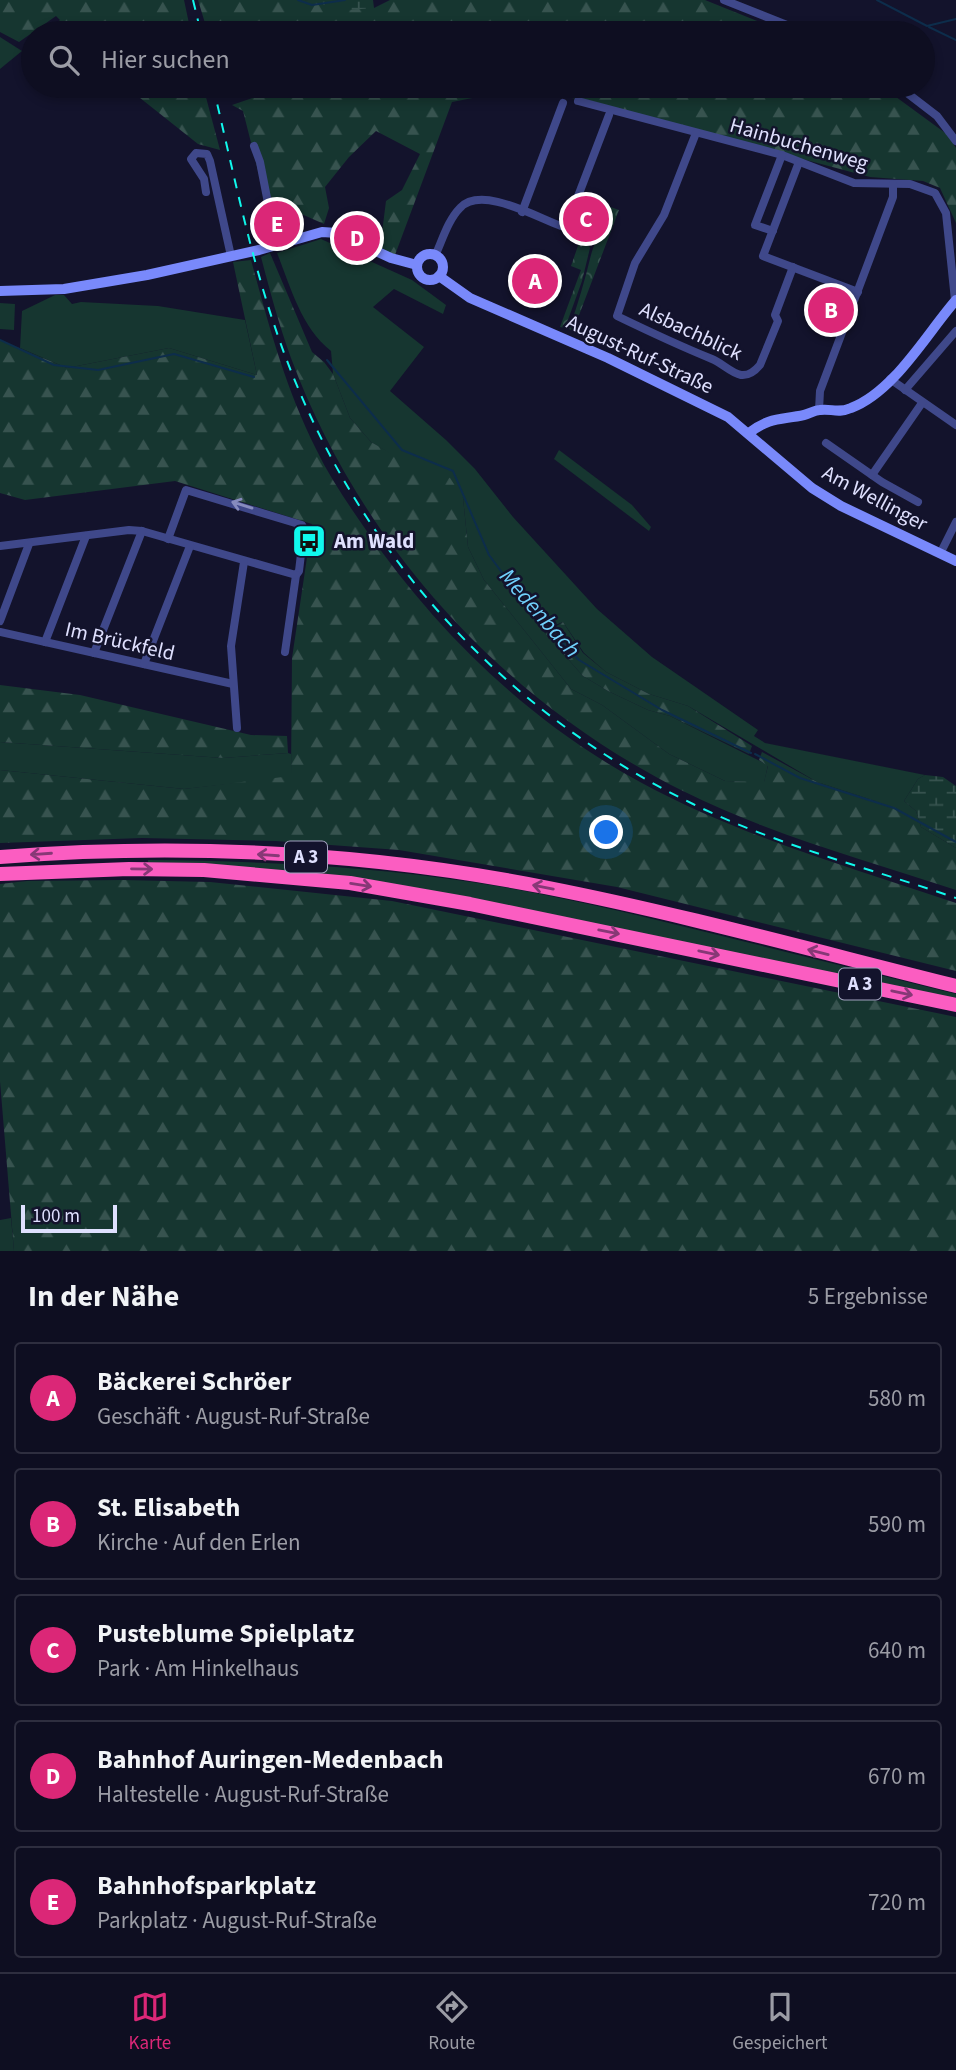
<!DOCTYPE html>
<html lang="de">
<meta charset="utf-8">
<style>
:root{--surface:#0e0e21;--page:#17172a;--text:#f1f3f6;--muted:#9b9ca5;--line:#2e2e3f;--accent:#db2777}
body{margin:0;font-family:"Source Sans 3",sans-serif;background:var(--page);color:var(--text)}
.scale{position:absolute;left:21px;bottom:18px;width:96px;box-sizing:border-box;padding-left:7px;border:4px solid #dfe0fe;border-top:0;font-size:19px;line-height:24px;white-space:nowrap;color:#dfe0fe;-webkit-text-stroke:5px #13132c;paint-order:stroke}
.you{position:absolute;left:607px;top:833px;width:24px;height:24px;margin:-18px;border:5px solid #fff;border-radius:50%;background:#1a73e8;box-shadow:0 0 0 10px #1a73e833}
.badge{display:grid;place-items:center;width:46px;height:46px;border-radius:50%;background:var(--accent);color:#fff;font-size:23px;font-weight:700}
.pin{position:absolute;translate:-50% -50%;border:4px solid #fff;box-shadow:0 2px 7px #0006}
.list{margin:0;padding:0;list-style:none}
h2{display:flex;justify-content:space-between;align-items:center;height:91px;margin:0;padding:0 28px;font-size:30px}
h2 small{font-size:23px;font-weight:400;color:var(--muted)}
.list li{display:grid;grid-template-columns:46px 1fr auto;gap:21px;align-items:center;box-sizing:border-box;height:112px;margin:0 14px 14px;padding:0 14px;border:2px solid var(--line);border-radius:7px}
.list b{display:block;font-size:26px;white-space:nowrap}
.list p{margin:0;font-size:23px;white-space:nowrap;color:var(--muted)}
.list em{font-size:23px;font-style:normal;color:var(--muted)}
.icon{flex:none;width:38px;height:38px;fill:none;stroke:currentColor;stroke-width:2;stroke-linecap:round;stroke-linejoin:round}
.map{position:relative;flex:none;width:956px;height:1251px;overflow:hidden}
.search{position:absolute;background:var(--surface);box-shadow:0 4px 10px #0003;left:21px;right:21px;top:21px;height:77px;display:flex;align-items:center;gap:18px;box-sizing:border-box;padding:0 24px;border-radius:38px;color:var(--muted);font-size:26px}
.sheet{height:721px;background:var(--surface)}
nav{display:flex;justify-content:space-around;align-items:center;box-sizing:border-box;height:98px;border-top:2px solid var(--line);background:var(--surface);font-size:19px;color:var(--muted)}
nav a{display:grid;justify-items:center;gap:4px}
nav .on{color:var(--accent)}
.map>svg:first-child{display:block}
.green{fill:#163630}
.forest{fill:url(#forest-firs)}
.wetland{fill:url(#wetland-marsh)}
.park{fill:url(#park-crowns)}
.lines{fill:none;stroke-linecap:round;stroke-linejoin:round}
.stream{stroke:#0d2d4b;stroke-width:2}
.street{stroke:#3f488a;stroke-width:8}
.secondary{stroke:#7989fb;stroke-width:10}
.highway{stroke:#fb5dc1;stroke-width:14}
.rail{stroke:#10f9ed;stroke-width:2;stroke-dasharray:10 9;stroke-linecap:butt}
.oneway{stroke:#878cbe}
.oneway2{stroke:#873876}
.labels{text-anchor:middle;dominant-baseline:central;stroke-width:5;stroke-linejoin:round;paint-order:stroke}
.shield{fill:#13132c;stroke:#a2a2bf;stroke-width:2}
.shield-label{font-size:19px;font-weight:bold;fill:#dfe0fe}
.street-label{font-size:21px;fill:#dfe0fe;stroke:#13132c}
.poi-label{font-size:21px;font-weight:bold;fill:#dfe0fe;stroke:#13132c;text-anchor:start}
.water-label{font-size:23px;font-style:italic;fill:#70d0fb;stroke:#13132c}
</style>
<div class="map">
<svg width="956" height="1251" viewBox="0 0 956 1251">
<defs>
<pattern id="forest-firs" width="22" height="20" patternUnits="userSpaceOnUse" patternTransform="scale(1.75)"><rect width="22" height="20" fill="#163630"/><path d="M5 1l3.5 6h-7zM16 11l3.5 6h-7z" fill="#37534f"/></pattern>
<pattern id="wetland-marsh" width="20" height="14" patternUnits="userSpaceOnUse" patternTransform="scale(1.75)"><rect width="20" height="14" fill="#163630"/><path d="M1 5h8M5 5V1M11 12h8M15 12V8" fill="none" stroke="#37534f"/></pattern>
<pattern id="park-crowns" width="20" height="18" patternUnits="userSpaceOnUse" patternTransform="scale(1.75)"><rect width="20" height="18" fill="#163630"/><path d="M2 6a3 3 0 1 1 6 0M12 15a3 3 0 1 1 6 0" fill="none" stroke="#37534f"/></pattern>
</defs>
<rect width="100%" height="100%" fill="#13132c"/>
<g class="green">
<polygon points="0,37 22,51 0,69"/>
<path d="M 321,239 L 412,280 L 446,305 L 443,314 L 394,289 L 373,307 L 424,347 L 390,391 L 446,440 L 475,469 L 513,517 L 597,609 L 652,657 L 758,730 L 754,736 L 765,743 L 925,775 L 918,779 L 904,801 L 875,801 L 817,782 L 688,706 L 649,694 L 606,672 L 584,653 L 563,622 L 553,626 L 524,599 L 508,579 L 506,581 L 545,633 L 583,676 L 608,691 L 648,710 L 670,716 L 768,765 L 764,783 L 725,781 L 669,754 L 602,705 L 571,689 L 484,580 L 468,547 L 463,498 L 371,442 L 350,418 L 333,374 L 331,351 C 301,327 291,288 277,253 Z"/>
<polygon points="55,295 64,295 72,304 81,302 158,306 245,320 257,375 169,348 67,368 20,348 22,311"/>
<polygon points="0,303 15,304 14,330 0,329"/>
<polygon points="559,450 632,505 651,527 649,531 554,459"/>
<polygon points="0,742 223,758 288,753 291,754 291,777 184,789 0,770"/>
<path d="M 148,860 C 256,861 364,866 471,882 C 553,894 634,914 714,934 C 795,954 875,974 956,994 L 956,999 L 472,898 L 148,864 Z"/>
<polygon points="11,1218 14,1251 0,1251 0,1220"/>
</g>
<g class="forest">
<polygon points="0,0 184,0 191,33 60,33 52,27 60,20 56,16 19,42 0,32"/>
<polygon points="198,0 304,0 374,8 390,0 705,0 787,33 208,33"/>
<polygon points="125,86 203,86 220,150 198,144"/>
<polygon points="259,86 506,86 498,93 452,102 395,255 380,249 386,201 402,190 420,154 376,131 349,157 325,187 329,208 324,224 281,205 263,190 243,111 232,105 258,96"/>
<polygon points="527,86 881,86 948,135 956,148 956,223 940,188 923,181 870,177"/>
<path d="M 270,253 L 312,352 L 324,362 L 333,374 L 350,418 L 371,442 L 392,454 L 450,478 L 463,498 L 468,547 L 484,580 L 571,689 L 602,705 L 669,754 L 725,781 L 764,782 L 768,766 L 759,760 L 762,752 L 817,782 L 875,801 L 904,801 L 916,811 L 921,827 L 956,848 L 956,890 C 865,860 769,834 683,791 C 504,702 361,546 291,358 C 279,325 270,291 261,257 Z"/>
<path d="M 251,260 C 269,326 285,387 316,449 C 330,478 348,504 366,530 C 438,633 529,722 640,782 C 739,836 850,867 956,903 L 956,971 L 617,887 L 399,850 L 276,841 L 142,838 L 0,843 L 0,770 L 184,789 L 291,776 L 292,658 L 312,524 L 175,481 L 25,500 L 0,493 L 0,340 L 67,368 L 169,348 L 257,375 L 233,262 Z"/>
<polygon points="563,622 583,653 606,672 649,694 688,706 752,746 749,754 670,716 648,710 608,691 583,676 545,633"/>
<polygon points="0,685 80,695 251,735 287,736 288,753 223,758 0,742"/>
<polygon points="123,880 210,882 392,901 956,1017 956,1251 14,1251 0,1081 0,884 27,881"/>
</g>
<g class="wetland">
<polygon points="304,0 373,0 374,8 348,10"/>
<polygon points="925,775 943,777 956,786 956,848 921,827 916,811 904,801 918,779"/>
</g>
<g class="park">
<path d="M 585,198 L 619,210 L 573,331 L 569,329 C 578,304 585,280 591,255 C 595,240 603,228 606,213 L 594,208 Z"/>
<polygon points="573,228 584,237 590,248 582,281 565,328 560,327 581,270 571,266 581,237 565,231"/>
</g>
<g class="lines">
<g class="stream">
<polyline points="298,0 312,5 345,0"/>
<polyline points="877,0 927,26 956,19"/>
<polyline points="929,27 956,40"/>
<polyline points="0,340 54,365 98,370 174,354 254,377"/>
<polyline points="327,360 402,450 453,471 489,555 523,601 579,660 662,710 751,753"/>
<polyline points="755,754 800,778 894,808 956,842"/>
</g>
<g class="street">
<polyline points="724,0 807,33"/>
<polyline points="898,86 937,116 956,141"/>
<polyline points="578,101 782,155 854,183 910,184 935,193 946,213 955,300"/>
<path d="M 696,133 L 664,215 L 635,263 L 617,316 C 648,331 680,346 712,359 C 722,363 731,373 741,375 C 749,376 755,371 760,365 L 778,321 L 775,315 L 793,267"/>
<polyline points="254,146 260,162 276,244"/>
<polyline points="799,162 763,256 858,292"/>
<polyline points="206,192 204,179 191,159 196,153 207,154 210,161 231,256"/>
<polyline points="522,212 563,103"/>
<polyline points="773,231 755,225 782,155"/>
<path d="M 435,256 C 442,241 448,220 460,208 C 481,185 536,217 561,226 L 567,225 L 609,115"/>
<polyline points="890,379 956,425"/>
<polyline points="905,390 956,331"/>
<polyline points="819,410 820,391 893,197 893,184"/>
<polyline points="826,443 882,482 918,502"/>
<polyline points="872,475 922,403"/>
<polyline points="168,539 186,490 302,525 304,529 299,571 296,575 285,652"/>
<polyline points="0,546 129,530 142,531 296,575"/>
<polyline points="940,554 956,522"/>
<polyline points="0,621 29,544"/>
<polyline points="0,632 233,684"/>
<polyline points="45,642 86,536"/>
<polyline points="94,653 142,531"/>
<polyline points="144,664 190,546"/>
<polyline points="237,728 231,646 244,562"/>
</g>
<g class="secondary">
<circle cx="430" cy="267" r="13"/>
<polyline points="439,276 470,298 608,358 728,417 812,488 841,506 956,561"/>
<polyline points="0,291 64,289 147,275 259,250 322,232 337,233 391,258 417,265"/>
<path d="M 749,433 C 769,417 781,420 804,415 C 809,414 815,410 820,410 C 831,408 837,414 851,408 C 894,392 927,333 956,300"/>
</g>
<g class="highway">
<path d="M 0,857 C 180,843 366,852 544,887 C 682,914 819,952 956,986"/>
<polyline points="0,874 129,869 204,870 350,883 470,904 956,1005"/>
</g>
<g class="rail">
<polyline points="193,0 201,33"/>
<path d="M 213,86 C 237,187 257,292 298,388 C 375,571 515,718 693,804 C 776,845 869,868 956,898"/>
</g>
</g>
<defs><path id="oneway-shaft" d="M-6 0H5M1.5-3L5.5 0L1.5 3" fill="none" stroke-width="1.6" stroke-linecap="round" stroke-linejoin="round" transform="scale(1.75)"/></defs>
<use class="oneway" href="#oneway-shaft" transform="translate(242 505) rotate(-163)"/>
<g class="oneway2">
<use href="#oneway-shaft" transform="translate(41 854) rotate(176)"/>
<use href="#oneway-shaft" transform="translate(268 855) rotate(-176)"/>
<use href="#oneway-shaft" transform="translate(142 869) rotate(1)"/>
<use href="#oneway-shaft" transform="translate(361 885) rotate(9)"/>
<use href="#oneway-shaft" transform="translate(543 887) rotate(-169)"/>
<use href="#oneway-shaft" transform="translate(609 932) rotate(11)"/>
<use href="#oneway-shaft" transform="translate(818 952) rotate(-166)"/>
<use href="#oneway-shaft" transform="translate(709 953) rotate(12)"/>
<use href="#oneway-shaft" transform="translate(902 993) rotate(12)"/>
</g>
<defs>
<g id="bus-square" transform="scale(1.75)"><rect x="-9" y="-9" width="18" height="18" rx="4" fill="#10f9ed" stroke="#13132c"/><path d="M-5-6H5V4H4V6H2V4H-2V6H-4V4H-5ZM-3.5-4V0h7V-4ZM-3.5 1.2v1.5H-2V1.2ZM2 1.2v1.5H3.5V1.2Z" fill="#111"/></g>
</defs>
<g fill-rule="evenodd">
<use href="#bus-square" x="309" y="541"/>
</g>
<g class="labels">
<g class="shield">
<rect x="285" y="841.5" width="42" height="31" rx="5"/>
<rect x="839" y="968.5" width="42" height="31" rx="5"/>
</g>
<g class="shield-label">
<text x="306" y="857">A 3</text>
<text x="860" y="984">A 3</text>
</g>
<g class="street-label">
<text transform="translate(799 144) rotate(16)">Hainbuchenweg</text>
<text transform="translate(691 331) rotate(25)">Alsbachblick</text>
<text transform="translate(640 354) rotate(25)">August-Ruf-Straße</text>
<text transform="translate(875 498) rotate(28)">Am Wellinger</text>
<text transform="translate(120 641) rotate(13)">Im Brückfeld</text>
</g>
<g class="poi-label">
<text x="334" y="541">Am Wald</text>
</g>
<g class="water-label">
<text transform="translate(540 613) rotate(49)">Medenbach</text>
</g>
</g>
</svg>
<div class="scale">100 m</div>
<div class="you"></div>
<div class="pin badge" style="left:535px;top:281px">A</div>
<div class="pin badge" style="left:831px;top:310px">B</div>
<div class="pin badge" style="left:586px;top:219px">C</div>
<div class="pin badge" style="left:357px;top:238px">D</div>
<div class="pin badge" style="left:277px;top:224px">E</div>
<div class="search"><svg class="icon" aria-label="search" viewBox="0 0 24 24"><circle cx="10" cy="10" r="6"/><path d="M15 15l6 6"/></svg>Hier suchen</div>
</div>
<section class="sheet">
<h2>In der Nähe<small>5 Ergebnisse</small></h2>
<ul class="list">
<li><span class="badge">A</span><div><b>Bäckerei Schröer</b><p>Geschäft · August-Ruf-Straße</p></div><em>580 m</em></li>
<li><span class="badge">B</span><div><b>St. Elisabeth</b><p>Kirche · Auf den Erlen</p></div><em>590 m</em></li>
<li><span class="badge">C</span><div><b>Pusteblume Spielplatz</b><p>Park · Am Hinkelhaus</p></div><em>640 m</em></li>
<li><span class="badge">D</span><div><b>Bahnhof Auringen-Medenbach</b><p>Haltestelle · August-Ruf-Straße</p></div><em>670 m</em></li>
<li><span class="badge">E</span><div><b>Bahnhofsparkplatz</b><p>Parkplatz · August-Ruf-Straße</p></div><em>720 m</em></li>
</ul>
</section>
<nav>
<a class="on"><svg class="icon" aria-label="map" viewBox="0 0 24 24"><path d="M3 6l6-2 6 2 6-2v14l-6 2-6-2-6 2zM9 4v14M15 6v14"/></svg>Karte</a>
<a><svg class="icon" aria-label="directions" viewBox="0 0 24 24"><path d="M12 3l9 9-9 9-9-9zM9 14v-3h6M13 9l2 2-2 2"/></svg>Route</a>
<a><svg class="icon" aria-label="saved" viewBox="0 0 24 24"><path d="M7 4h10v16l-5-4-5 4z"/></svg>Gespeichert</a>
</nav>
